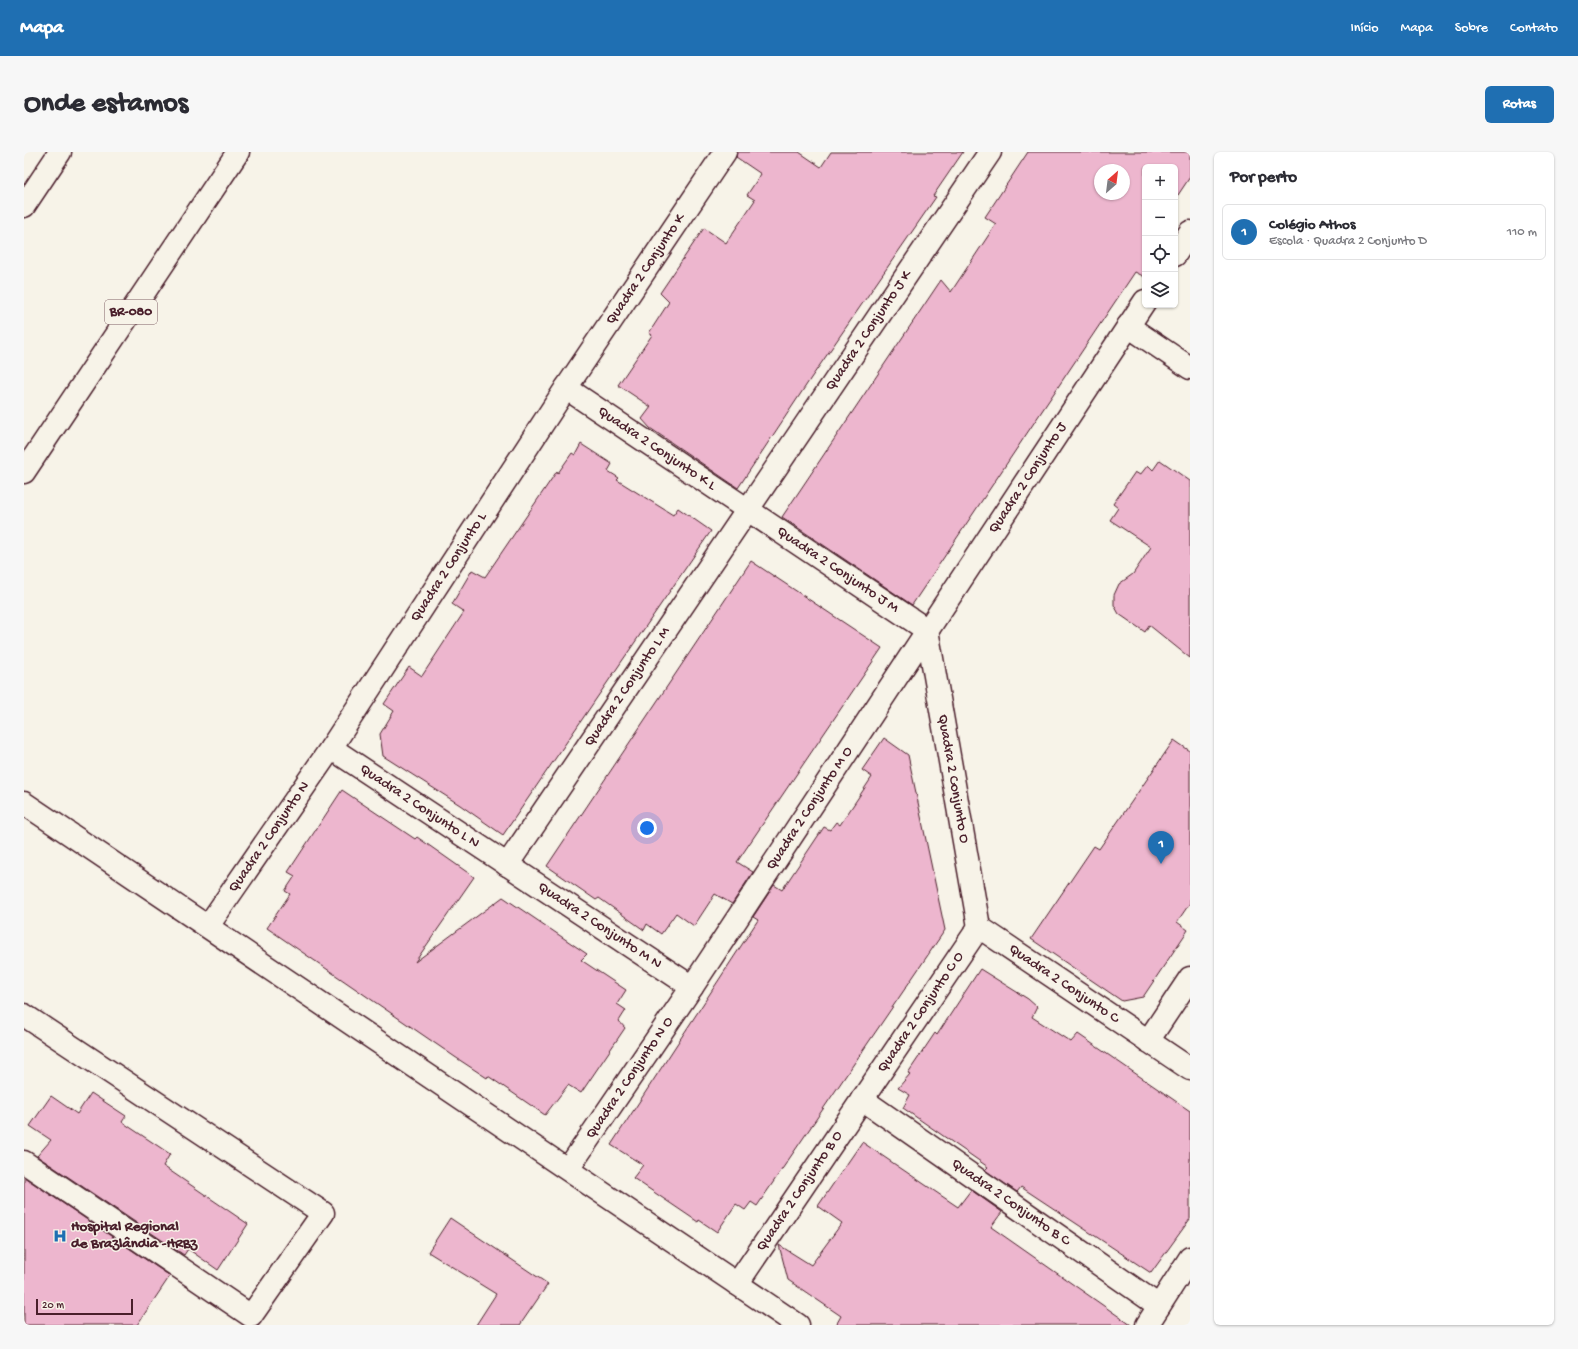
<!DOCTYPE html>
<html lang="pt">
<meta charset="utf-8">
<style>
:root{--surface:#fff;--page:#f7f7f7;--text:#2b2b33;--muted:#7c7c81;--line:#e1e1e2;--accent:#1f6fb2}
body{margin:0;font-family:"Gochi Hand",sans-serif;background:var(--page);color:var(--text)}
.controls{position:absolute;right:12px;top:12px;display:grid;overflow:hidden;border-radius:6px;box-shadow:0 1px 3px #0004}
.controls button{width:36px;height:36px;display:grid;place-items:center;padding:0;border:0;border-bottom:1px solid var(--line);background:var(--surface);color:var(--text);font:20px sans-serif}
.compass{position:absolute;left:1070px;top:12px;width:36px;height:36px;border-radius:50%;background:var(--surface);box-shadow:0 1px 3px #0004;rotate:28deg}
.scale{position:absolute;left:12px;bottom:10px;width:97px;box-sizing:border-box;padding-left:4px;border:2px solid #4a1f2b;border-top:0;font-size:11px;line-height:14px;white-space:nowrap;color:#4a1f2b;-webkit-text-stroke:3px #f7f3e8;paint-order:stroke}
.you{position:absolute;left:623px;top:676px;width:14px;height:14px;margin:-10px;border:3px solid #fff;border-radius:50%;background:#1a73e8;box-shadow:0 0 0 6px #1a73e833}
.badge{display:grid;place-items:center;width:26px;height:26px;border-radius:50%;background:var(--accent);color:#fff;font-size:13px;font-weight:700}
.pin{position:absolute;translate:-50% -33px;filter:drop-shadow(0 1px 2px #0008)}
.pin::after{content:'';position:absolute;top:21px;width:14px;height:12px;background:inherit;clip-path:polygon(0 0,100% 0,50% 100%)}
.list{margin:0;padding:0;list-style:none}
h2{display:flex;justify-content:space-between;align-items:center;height:52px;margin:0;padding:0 16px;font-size:17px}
h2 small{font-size:13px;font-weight:400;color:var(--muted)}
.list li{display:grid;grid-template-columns:26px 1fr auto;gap:12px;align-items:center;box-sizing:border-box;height:56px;margin:0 8px 8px;padding:0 8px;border:1px solid var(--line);border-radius:6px}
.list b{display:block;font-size:15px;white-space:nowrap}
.list p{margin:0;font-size:13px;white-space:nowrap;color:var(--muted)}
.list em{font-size:13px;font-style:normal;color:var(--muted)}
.icon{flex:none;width:22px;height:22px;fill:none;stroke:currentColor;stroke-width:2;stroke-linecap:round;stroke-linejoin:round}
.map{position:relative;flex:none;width:1166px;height:1173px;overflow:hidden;border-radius:6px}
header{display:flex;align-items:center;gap:24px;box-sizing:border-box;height:56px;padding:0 20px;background:var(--accent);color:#fff}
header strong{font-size:19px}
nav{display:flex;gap:22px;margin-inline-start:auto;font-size:14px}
.intro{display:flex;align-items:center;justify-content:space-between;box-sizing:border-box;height:96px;padding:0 24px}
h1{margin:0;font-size:28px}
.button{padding:10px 18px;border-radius:6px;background:var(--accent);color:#fff;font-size:14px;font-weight:700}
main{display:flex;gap:24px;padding:0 24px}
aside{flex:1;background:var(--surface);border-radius:6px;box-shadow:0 1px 3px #0004}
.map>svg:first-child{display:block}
.building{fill:#edb6ce;stroke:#4a1f2b;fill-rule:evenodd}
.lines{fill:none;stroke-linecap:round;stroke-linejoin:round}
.minor-casing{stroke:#4a1f2b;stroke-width:25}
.highway-casing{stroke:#4a1f2b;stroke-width:25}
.minor{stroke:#f7f3e8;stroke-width:22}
.highway{stroke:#f7f3e8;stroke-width:22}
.labels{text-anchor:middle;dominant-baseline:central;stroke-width:3;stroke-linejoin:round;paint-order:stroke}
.shield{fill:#f7f3e8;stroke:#7e5f64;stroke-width:1}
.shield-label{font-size:14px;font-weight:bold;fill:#4a1f2b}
.street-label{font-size:15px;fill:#4a1f2b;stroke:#f7f3e8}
.poi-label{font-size:15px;font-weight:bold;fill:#4a1f2b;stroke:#f7f3e8;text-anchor:start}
</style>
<header>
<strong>Mapa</strong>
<nav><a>Início</a><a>Mapa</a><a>Sobre</a><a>Contato</a></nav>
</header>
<div class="intro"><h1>Onde estamos</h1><a class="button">Rotas</a></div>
<main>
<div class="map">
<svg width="1166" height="1173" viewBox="0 0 1166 1173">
<rect width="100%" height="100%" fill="#f7f3e8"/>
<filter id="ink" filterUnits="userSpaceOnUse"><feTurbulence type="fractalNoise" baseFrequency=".025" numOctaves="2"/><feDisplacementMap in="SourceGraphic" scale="8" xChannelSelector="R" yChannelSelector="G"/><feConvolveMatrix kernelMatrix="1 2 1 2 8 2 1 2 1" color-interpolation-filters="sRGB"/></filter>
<g filter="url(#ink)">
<g class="building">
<polygon points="713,0 775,0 797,15 807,0 939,0 909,44 912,45 787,226 714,336 626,276 618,267 627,255 594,233 628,183 625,181 645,150 636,141 680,76 702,91 731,48 723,43 737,22 712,5"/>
<path d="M 1004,0 L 1166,0 L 1166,25 L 1154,43 L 1151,41 L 1151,15 L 1121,15 L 1121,125 L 1111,120 L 888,453 L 758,365 L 917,128 L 927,140 L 972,72 L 961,65 ZM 1076,18 L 1100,18 L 1100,42 L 1076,42 Z"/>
<polygon points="557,292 588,312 584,319 595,326 593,328 649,363 654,356 687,379 479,683 436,653 359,604 356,582 370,559 360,552 385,515 398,524 440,460 428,452 448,418 461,425 533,319 534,321 548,301 551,303"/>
<polygon points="1136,308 1166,329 1166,506 1125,473 1121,480 1095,462 1090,453 1090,443 1095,432 1109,422 1127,395 1086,368 1094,356 1089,352 1111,320 1116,323 1124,313 1129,318"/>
<polygon points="727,409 858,496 713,710 729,720 708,752 691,742 670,774 652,761 637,782 623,772 620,778 575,746 572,748 523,714"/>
<polygon points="860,586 884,603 921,778 733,1054 727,1050 721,1058 712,1052 693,1080 675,1068 674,1070 609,1026 619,1013 587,993 734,768 729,765 750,733 758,738 800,675 806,678 812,670 816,673 848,625 838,618"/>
<polygon points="1150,588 1166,599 1166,751 1153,770 1164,778 1119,845 1098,849 1007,787 1070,694 1075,697"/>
<polygon points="318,638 391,687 393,685 450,725 391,810 479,745 563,802 557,808 602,838 593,852 602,858 595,869 601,876 557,941 544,933 521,963 464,924 463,926 431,905 243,776 266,742 261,739 271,724 264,720"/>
<polygon points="956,817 1004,847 1013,855 1008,865 1047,890 1054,882 1166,959 1166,1067 1127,1121 997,1035 993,1040 961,1018 964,1015 879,956 886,943 874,936 886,922 884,921 911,881 913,883"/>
<polygon points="67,941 102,964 98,970 146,1002 139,1014 224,1072 194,1118 164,1097 160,1103 13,1004 27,988 6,974 27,944 53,962"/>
<polygon points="838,990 934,1055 947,1038 978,1060 967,1075 1107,1173 812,1173 817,1164 764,1128 755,1093 787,1113 818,1071 794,1054"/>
<polygon points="0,1025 146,1124 113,1173 0,1173"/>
<polygon points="426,1066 524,1132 496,1173 452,1173 472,1142 404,1100"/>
</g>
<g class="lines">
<g class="minor-casing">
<g id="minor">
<polyline points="1151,103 1166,80"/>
<polyline points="1104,174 1166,216"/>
<path id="s1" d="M 542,236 L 903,478"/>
<path id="s2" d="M 903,478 L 955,775"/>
<path id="s3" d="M 307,596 L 668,835"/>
<polyline points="0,651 774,1173"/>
<path id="s4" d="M 483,713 L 966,0"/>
<path id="s5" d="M 184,774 L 307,596 L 542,236 L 701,0"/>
<path id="s6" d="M 955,775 L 1166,917"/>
<polyline points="0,863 299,1061 227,1164 0,1010"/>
<polyline points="1124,889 1166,826"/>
<path id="s7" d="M 838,947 L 1135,1154"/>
<path id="s8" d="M 544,1017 L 668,835 L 1121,149"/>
<path id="s9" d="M 713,1132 L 955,775"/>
<polyline points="1123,1173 1166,1106"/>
</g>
</g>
<g class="highway-casing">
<g id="highway">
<polyline points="0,54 36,0"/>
<polyline points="0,320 214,0"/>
</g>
</g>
<use href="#minor" class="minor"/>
<use href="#highway" class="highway"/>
</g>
</g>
<defs>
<g id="hospital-bare" transform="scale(1.08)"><path d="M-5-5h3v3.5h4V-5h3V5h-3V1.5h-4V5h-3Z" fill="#1f6fb2" stroke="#f7f3e8" stroke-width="2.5" paint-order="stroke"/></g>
</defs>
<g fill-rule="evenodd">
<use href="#hospital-bare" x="36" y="1084"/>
</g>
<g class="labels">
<rect class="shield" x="81" y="148" width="52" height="24" rx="3"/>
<g class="shield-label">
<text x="107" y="160">BR-080</text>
</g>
<g class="street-label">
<text stroke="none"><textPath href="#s5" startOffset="789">Quadra 2 Conjunto K</textPath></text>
<text stroke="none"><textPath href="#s4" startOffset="645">Quadra 2 Conjunto J K</textPath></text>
<text stroke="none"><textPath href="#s1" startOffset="109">Quadra 2 Conjunto K L</textPath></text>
<text stroke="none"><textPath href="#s8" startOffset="830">Quadra 2 Conjunto J</textPath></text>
<text stroke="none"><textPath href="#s5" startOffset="432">Quadra 2 Conjunto L</textPath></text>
<text stroke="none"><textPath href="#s1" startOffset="327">Quadra 2 Conjunto J M</textPath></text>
<text stroke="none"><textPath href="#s4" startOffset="215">Quadra 2 Conjunto L M</textPath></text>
<text stroke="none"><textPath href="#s2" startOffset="151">Quadra 2 Conjunto O</textPath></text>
<text stroke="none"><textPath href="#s3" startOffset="106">Quadra 2 Conjunto L N</textPath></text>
<text stroke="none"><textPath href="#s8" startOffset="434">Quadra 2 Conjunto M O</textPath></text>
<text stroke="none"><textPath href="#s5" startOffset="108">Quadra 2 Conjunto N</textPath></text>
<text stroke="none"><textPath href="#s3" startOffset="322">Quadra 2 Conjunto M N</textPath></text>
<text stroke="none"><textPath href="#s6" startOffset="102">Quadra 2 Conjunto C</textPath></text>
<text stroke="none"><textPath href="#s9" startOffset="328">Quadra 2 Conjunto C O</textPath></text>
<text stroke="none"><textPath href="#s8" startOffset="110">Quadra 2 Conjunto N O</textPath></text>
<text stroke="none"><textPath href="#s9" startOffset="112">Quadra 2 Conjunto B O</textPath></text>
<text stroke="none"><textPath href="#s7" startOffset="181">Quadra 2 Conjunto B C</textPath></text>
</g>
<g class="poi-label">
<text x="47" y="1075">Hospital Regional<tspan x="47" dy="17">de Brazlândia -HRBz</tspan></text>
</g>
</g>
</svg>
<div class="controls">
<button>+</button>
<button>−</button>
<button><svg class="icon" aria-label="locate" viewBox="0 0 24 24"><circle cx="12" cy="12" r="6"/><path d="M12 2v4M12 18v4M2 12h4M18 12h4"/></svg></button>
<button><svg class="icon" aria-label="layers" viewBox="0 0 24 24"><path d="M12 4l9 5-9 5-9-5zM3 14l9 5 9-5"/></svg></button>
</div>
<svg class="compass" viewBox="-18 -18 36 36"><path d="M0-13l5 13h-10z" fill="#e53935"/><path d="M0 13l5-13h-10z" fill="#7c7c81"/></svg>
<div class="scale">20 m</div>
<div class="you"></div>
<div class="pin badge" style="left:1137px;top:712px">1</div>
</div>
<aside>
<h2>Por perto<small></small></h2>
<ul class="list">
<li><span class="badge">1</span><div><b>Colégio Athos</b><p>Escola · Quadra 2 Conjunto D</p></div><em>110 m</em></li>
</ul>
</aside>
</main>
